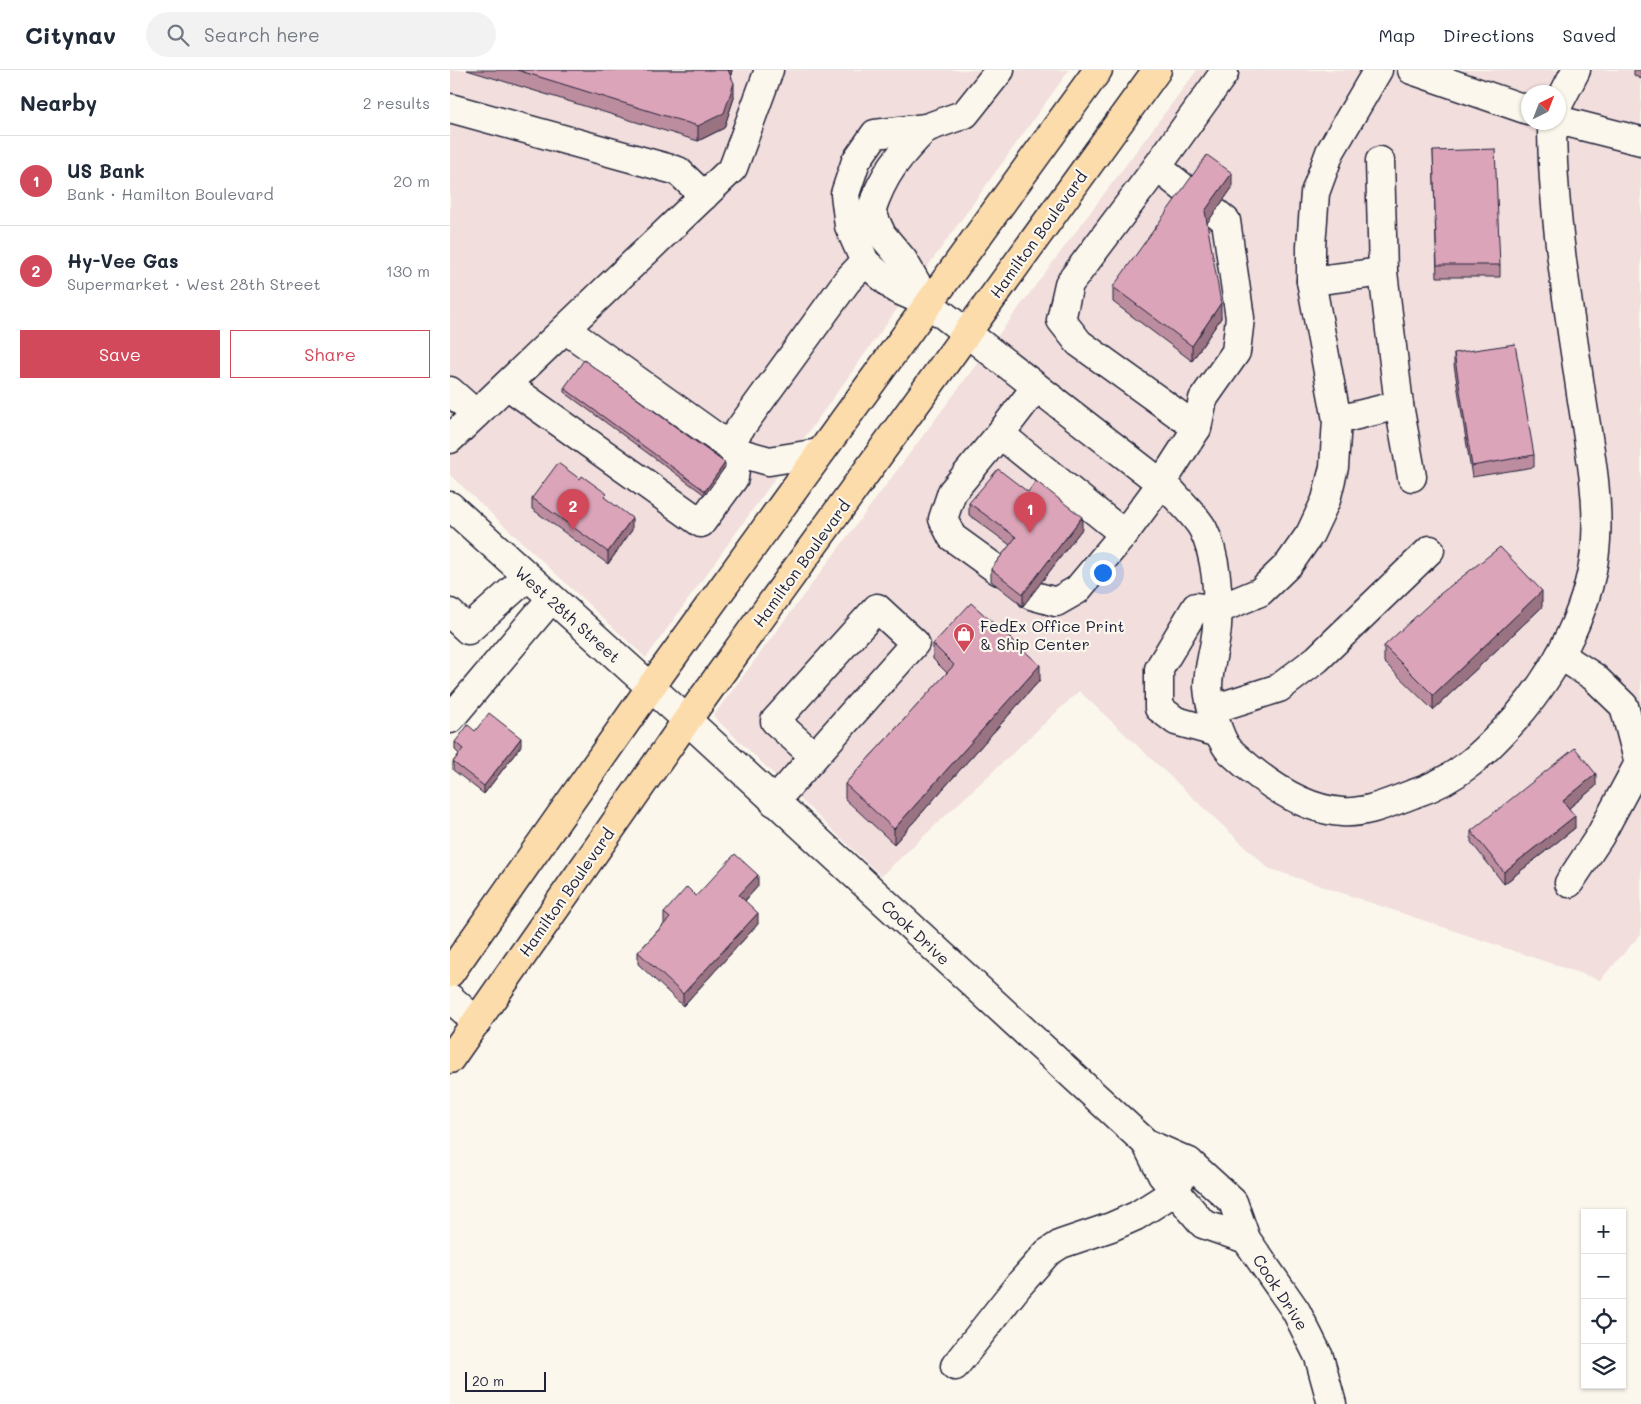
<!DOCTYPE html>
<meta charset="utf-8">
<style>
:root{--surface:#fff;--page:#f2f2f3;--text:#1f2937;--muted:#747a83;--line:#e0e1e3;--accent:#d1495b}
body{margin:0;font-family:Mali,sans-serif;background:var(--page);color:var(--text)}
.controls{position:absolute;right:15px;bottom:15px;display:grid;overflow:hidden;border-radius:0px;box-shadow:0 1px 4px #0004}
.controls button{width:45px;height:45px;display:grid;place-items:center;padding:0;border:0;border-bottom:1px solid var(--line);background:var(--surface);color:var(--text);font:25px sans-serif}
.compass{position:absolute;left:1071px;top:15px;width:45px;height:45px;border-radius:50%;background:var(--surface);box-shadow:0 1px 4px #0004;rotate:42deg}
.scale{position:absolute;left:15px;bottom:12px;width:81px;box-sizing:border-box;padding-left:5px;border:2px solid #22223b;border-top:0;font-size:14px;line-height:18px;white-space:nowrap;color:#22223b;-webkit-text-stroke:4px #fbf7ec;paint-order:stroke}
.you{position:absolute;left:652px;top:502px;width:18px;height:18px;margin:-12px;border:4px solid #fff;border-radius:50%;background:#1a73e8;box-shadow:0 0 0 8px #1a73e833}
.badge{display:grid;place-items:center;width:32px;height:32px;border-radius:50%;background:var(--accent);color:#fff;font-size:16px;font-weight:700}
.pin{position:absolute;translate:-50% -41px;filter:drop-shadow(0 1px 2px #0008)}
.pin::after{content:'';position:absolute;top:26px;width:18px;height:15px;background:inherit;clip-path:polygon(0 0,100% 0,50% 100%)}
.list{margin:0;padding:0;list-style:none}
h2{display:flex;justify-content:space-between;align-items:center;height:65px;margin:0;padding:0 20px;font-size:21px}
h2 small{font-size:16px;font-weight:400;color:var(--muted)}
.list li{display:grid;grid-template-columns:32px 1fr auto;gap:15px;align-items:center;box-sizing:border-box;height:90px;padding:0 20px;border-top:1px solid var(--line)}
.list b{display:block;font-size:19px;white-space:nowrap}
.list p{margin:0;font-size:16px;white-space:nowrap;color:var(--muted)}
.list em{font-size:16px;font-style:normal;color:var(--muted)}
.actions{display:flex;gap:10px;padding:15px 20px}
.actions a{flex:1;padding:11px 0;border:1px solid var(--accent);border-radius:0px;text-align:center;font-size:18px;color:var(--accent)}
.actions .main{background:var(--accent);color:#fff}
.icon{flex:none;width:28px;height:28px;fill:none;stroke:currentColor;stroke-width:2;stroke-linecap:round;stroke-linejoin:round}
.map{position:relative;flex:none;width:1191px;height:1334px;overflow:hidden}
header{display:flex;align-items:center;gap:30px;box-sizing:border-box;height:70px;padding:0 25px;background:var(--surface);border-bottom:1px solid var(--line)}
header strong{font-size:24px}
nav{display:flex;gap:28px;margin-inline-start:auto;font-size:18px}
.search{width:350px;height:45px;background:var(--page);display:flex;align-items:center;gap:12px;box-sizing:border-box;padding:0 18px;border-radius:28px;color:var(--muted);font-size:19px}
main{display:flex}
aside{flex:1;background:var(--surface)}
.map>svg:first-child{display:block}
.built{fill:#f1dedd;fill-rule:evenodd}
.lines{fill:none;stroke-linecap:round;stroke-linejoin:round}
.minor-casing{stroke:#22223b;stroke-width:31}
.major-casing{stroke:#22223b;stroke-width:31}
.minor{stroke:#fbf7ec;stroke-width:28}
.major{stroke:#fddcac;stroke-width:28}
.wall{fill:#bc8d9f;stroke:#22223b}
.shaded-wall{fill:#997382;stroke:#22223b}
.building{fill:#dba4b9;stroke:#22223b}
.labels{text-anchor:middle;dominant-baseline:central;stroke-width:4.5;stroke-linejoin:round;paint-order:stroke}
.street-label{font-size:16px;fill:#22223b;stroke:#fbf7ec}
.poi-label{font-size:16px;fill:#22223b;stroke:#fbf7ec;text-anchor:start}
</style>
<header>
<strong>Citynav</strong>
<div class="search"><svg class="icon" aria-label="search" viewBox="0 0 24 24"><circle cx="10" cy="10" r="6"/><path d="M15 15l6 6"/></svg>Search here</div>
<nav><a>Map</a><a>Directions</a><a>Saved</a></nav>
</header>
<main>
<aside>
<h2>Nearby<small>2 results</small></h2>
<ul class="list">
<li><span class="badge">1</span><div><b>US Bank</b><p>Bank · Hamilton Boulevard</p></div><em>20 m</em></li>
<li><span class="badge">2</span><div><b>Hy-Vee Gas</b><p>Supermarket · West 28th Street</p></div><em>130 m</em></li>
</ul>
<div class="actions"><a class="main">Save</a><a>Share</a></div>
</aside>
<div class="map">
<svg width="1191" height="1334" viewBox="0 0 1191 1334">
<rect width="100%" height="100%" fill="#fbf7ec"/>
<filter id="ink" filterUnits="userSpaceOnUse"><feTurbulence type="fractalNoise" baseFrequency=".02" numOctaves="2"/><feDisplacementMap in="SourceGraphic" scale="10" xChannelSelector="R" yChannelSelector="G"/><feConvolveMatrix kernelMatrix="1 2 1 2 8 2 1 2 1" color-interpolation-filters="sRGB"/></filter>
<g filter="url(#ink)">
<g class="built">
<polygon points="0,0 619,0 196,588 0,405"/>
<path d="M 747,0 L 1191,0 L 1191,864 L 1150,910 L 818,798 L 629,621 L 431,806 L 263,646 ZM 1078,22 L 1108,22 L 1108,52 L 1078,52 Z"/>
</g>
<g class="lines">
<g class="minor-casing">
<g id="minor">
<path d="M 550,0 L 515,44 L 476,58 L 425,64 L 406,91 L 395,124 L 399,156 L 415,192 L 446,219 L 478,233 L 721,421 C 731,433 746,446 753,459 C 767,487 769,526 767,556 C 766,576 758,597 758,617 C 759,633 769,670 780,681 C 810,709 850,739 892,742 C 916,744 941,732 963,724 C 1009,709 1034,683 1066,648 C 1108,599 1142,535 1146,470 C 1149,421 1138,371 1131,323 C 1118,234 1102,142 1102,52"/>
<polyline points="962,0 1078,40"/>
<polyline points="1108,35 1126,0"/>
<polyline points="0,38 228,101 254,126"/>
<polyline points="1108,50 1191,71"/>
<path d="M 476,58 C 449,85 433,104 421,141 L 432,165 L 453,190 L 478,233"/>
<polyline points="930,91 933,202 949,335 962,407"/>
<polyline points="707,97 740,123"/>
<polyline points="861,211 933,202"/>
<polyline points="57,315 251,453 284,408 287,382 115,259"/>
<polyline points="586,317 550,364 674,464 711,414 747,358 629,273 611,250 619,214 707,97 774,3"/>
<polyline points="0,321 26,344"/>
<polyline points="887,350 949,335"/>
<polyline points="747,358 753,329 786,282 790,248 776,151 765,142"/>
<polyline points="0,369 283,98 319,0"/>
<polyline points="278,375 397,211 415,192"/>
<polyline points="287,382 319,391 369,383"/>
<polyline points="0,436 237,650 696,1073 739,1092 783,1132 796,1169 846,1241 869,1287 882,1334"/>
<polyline points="549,501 502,467 493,449 502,422 550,364"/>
<polyline points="581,525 606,532 627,520 674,464"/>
<polyline points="0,543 18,560 77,507"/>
<polyline points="1110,585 1144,607 1174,636 1189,693 1150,766 1119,813"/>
<polyline points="763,639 829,618 867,589 980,480"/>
<polyline points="0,649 101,529"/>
<polyline points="769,663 726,651 709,638 709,599 746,537 767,540 810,522 839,494 860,464 876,430 884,397 887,350 861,211 861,176 865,123 880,82 928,0"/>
<polyline points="324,732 465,573 427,538 325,651 363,685"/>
<polyline points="0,928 27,952"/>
<polyline points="696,1073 712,1105 753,1154 796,1169"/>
<polyline points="505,1296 568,1216 597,1183 611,1174 661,1157 686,1146 724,1122 739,1092"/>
</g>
</g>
<g class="major-casing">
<g id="major">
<polyline points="0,903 200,618 648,0"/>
<polyline points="0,989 237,650 707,0"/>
</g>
</g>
<use href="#minor" class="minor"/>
<use href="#major" class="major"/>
</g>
<g class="wall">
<polygon points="17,0 282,0 281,5 284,28 274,58 248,71"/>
<polygon points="1184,0 1191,0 1191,9 1184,5"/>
<polygon points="983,81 1050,195 1050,207 987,207"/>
<polygon points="782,118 757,153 771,248 742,291 663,232 663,217"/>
<polygon points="1004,283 1084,385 1084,397 1022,407 1004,295"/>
<polygon points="114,318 275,397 255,425 114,322"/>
<polygon points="578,422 632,459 573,536 541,511 541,499 560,475 519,445 519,433"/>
<polygon points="82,428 157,430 182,460 158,494 82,439"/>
<polygon points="1092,537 983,640 934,592 934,576"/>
<polygon points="483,574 590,610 444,774 395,729 395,714 497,603 483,589"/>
<polygon points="25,661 71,676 34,724 3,700 3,692 9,684 5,680 5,672"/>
<polygon points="1146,716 1119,738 1125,758 1054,814 1021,772 1021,761"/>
<polygon points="308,816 295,831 308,854 233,936 188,894 188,882 214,854 214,843 246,826"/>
</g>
<g class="shaded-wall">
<polygon points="278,0 282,0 278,14"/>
<polygon points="284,13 284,28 274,58 248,71 248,56"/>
<polygon points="782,103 782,118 755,156 755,141"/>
<polygon points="771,233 771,248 742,291 742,276"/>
<polygon points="275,393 275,397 255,425 255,421"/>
<polygon points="632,447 632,459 573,536 573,524"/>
<polygon points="182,448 182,460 158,494 158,482"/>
<polygon points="1092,521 1092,537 983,640 983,625"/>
<polygon points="590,595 590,610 444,774 444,759"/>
<polygon points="71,668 71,676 34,724 34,716"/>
<polygon points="1146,704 1146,716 1113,743 1113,731"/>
<polygon points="1125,746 1125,758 1054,814 1054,802"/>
<polygon points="308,805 308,816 289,837 289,825"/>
<polygon points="308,843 308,854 233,936 233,924"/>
</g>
<g class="building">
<polygon points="67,0 278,0 284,13 274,43 248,56"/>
<polygon points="1045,79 1050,195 987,195 983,81"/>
<polygon points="757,85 782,103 755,141 771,233 742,276 663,217"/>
<polygon points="1065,274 1084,385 1022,396 1004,283"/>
<polygon points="134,290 275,393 255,421 114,318"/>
<polygon points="108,393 130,409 132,406 157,424 154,427 182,448 158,482 82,428"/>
<polygon points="548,399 578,422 586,411 632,447 573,524 541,499 566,467 519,433"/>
<polygon points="1050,477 1092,521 983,625 934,576 990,524"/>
<polygon points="521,533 590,595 444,759 395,714 504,595 483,574"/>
<polygon points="39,643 71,668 34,716 3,692 13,679 5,672 18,655 25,661"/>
<polygon points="1125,678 1146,704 1113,731 1125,746 1054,802 1021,761"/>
<polygon points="285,784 308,805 289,825 308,843 233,924 188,882 220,848 214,843 237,817 246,826"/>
</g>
</g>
<defs>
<g id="shop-pin" transform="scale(1.125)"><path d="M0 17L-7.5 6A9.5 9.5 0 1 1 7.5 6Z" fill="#d1495b" stroke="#fbf7ec"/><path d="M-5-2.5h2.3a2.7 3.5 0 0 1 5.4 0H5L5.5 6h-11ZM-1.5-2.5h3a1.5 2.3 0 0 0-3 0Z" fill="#fff"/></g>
</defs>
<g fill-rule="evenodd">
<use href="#shop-pin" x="514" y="564"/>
</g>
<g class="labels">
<g class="street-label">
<text transform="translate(588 164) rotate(-54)">Hamilton Boulevard</text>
<text transform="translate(351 493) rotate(-54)">Hamilton Boulevard</text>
<text transform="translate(118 544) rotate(42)">West 28th Street</text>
<text transform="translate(116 822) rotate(-55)">Hamilton Boulevard</text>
<text transform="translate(466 862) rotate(43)">Cook Drive</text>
<text transform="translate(831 1222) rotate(57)">Cook Drive</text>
</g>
<g class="poi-label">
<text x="530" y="555">FedEx Office Print<tspan x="530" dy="18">&amp; Ship Center</tspan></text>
</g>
</g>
</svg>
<div class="controls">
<button>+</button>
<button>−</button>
<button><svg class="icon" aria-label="locate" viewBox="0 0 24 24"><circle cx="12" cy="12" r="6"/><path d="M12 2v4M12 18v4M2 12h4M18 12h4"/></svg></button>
<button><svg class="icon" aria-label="layers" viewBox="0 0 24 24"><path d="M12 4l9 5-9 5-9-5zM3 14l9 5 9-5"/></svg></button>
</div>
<svg class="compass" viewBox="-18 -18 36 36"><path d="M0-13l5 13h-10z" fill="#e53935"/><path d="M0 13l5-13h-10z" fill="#747a83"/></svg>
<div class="scale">20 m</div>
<div class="you"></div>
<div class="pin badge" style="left:580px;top:463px">1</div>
<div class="pin badge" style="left:123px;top:460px">2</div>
</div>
</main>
